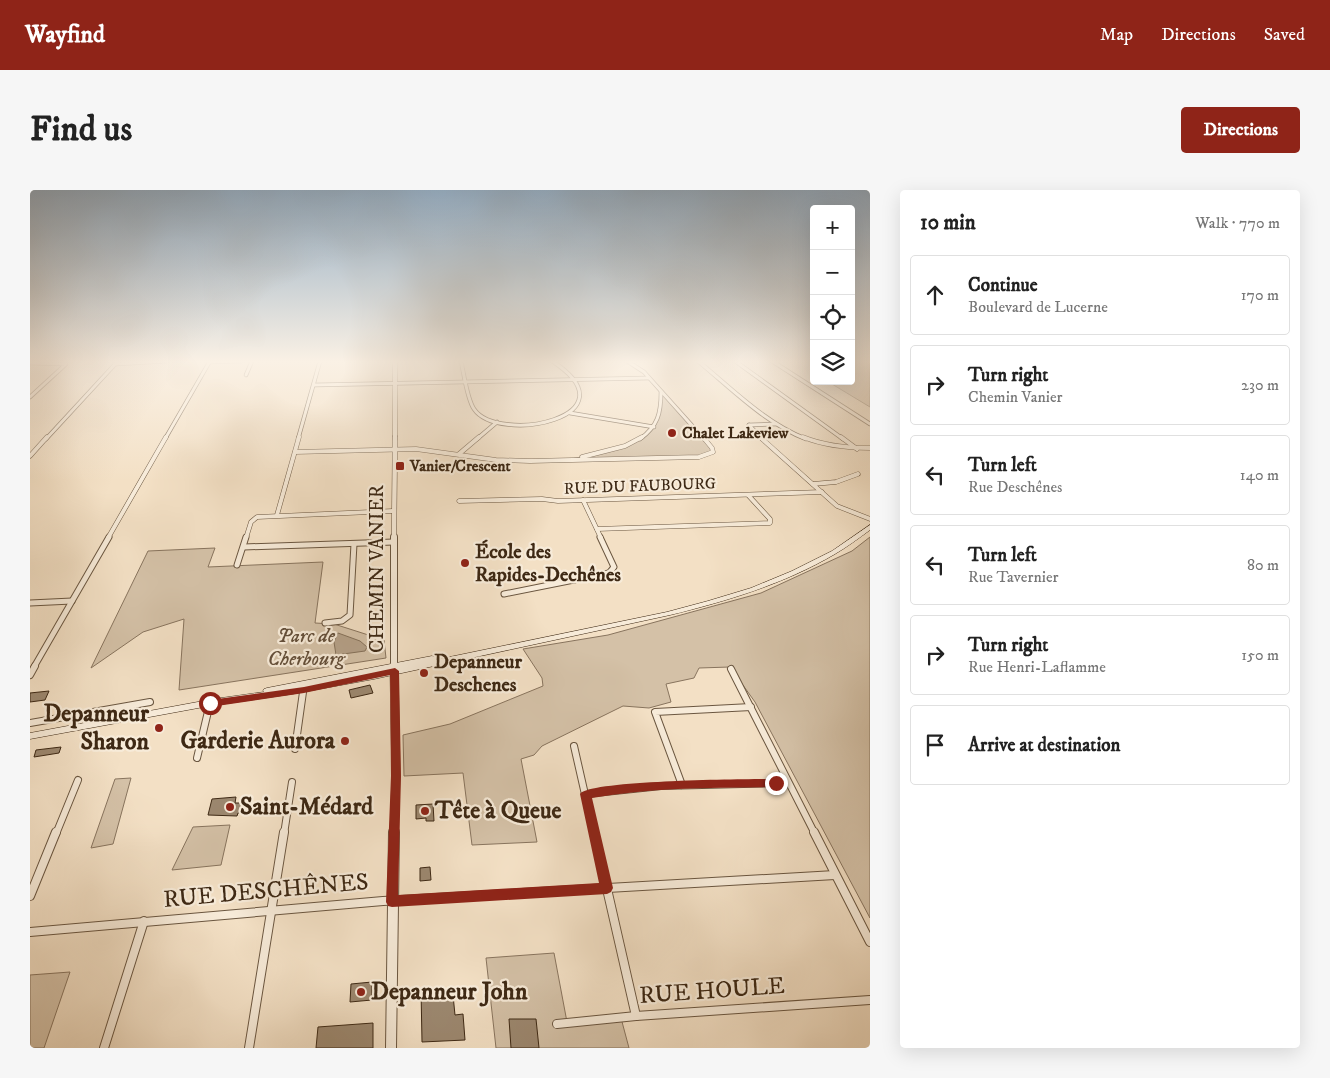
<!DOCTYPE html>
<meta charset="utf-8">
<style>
:root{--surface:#fff;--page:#f6f6f6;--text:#222;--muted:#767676;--line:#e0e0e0;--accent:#8f2418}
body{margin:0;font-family:"IM FELL DW Pica",serif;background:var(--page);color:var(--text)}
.controls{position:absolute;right:15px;top:15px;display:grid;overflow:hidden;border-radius:5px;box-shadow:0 5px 20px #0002}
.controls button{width:45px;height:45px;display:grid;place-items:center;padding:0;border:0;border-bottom:1px solid var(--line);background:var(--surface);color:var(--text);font:25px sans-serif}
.stop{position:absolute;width:15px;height:15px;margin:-11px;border:4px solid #8f2418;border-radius:50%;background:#fff}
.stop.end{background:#8f2418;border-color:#fff;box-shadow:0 1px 5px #0008}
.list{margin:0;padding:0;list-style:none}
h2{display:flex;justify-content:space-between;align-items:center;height:65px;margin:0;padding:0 20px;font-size:21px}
h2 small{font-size:16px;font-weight:400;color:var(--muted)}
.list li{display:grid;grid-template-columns:32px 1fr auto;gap:15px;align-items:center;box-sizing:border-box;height:80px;margin:0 10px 10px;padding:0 10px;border:1px solid var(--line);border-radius:5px}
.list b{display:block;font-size:19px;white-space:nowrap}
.list p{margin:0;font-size:16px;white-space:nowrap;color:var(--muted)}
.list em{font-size:16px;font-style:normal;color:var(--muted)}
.icon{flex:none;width:28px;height:28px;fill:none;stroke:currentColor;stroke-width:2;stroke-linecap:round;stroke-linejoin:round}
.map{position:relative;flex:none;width:840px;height:858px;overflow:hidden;border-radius:5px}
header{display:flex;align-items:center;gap:30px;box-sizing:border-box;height:70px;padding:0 25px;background:var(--accent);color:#fff}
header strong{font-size:24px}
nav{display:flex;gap:28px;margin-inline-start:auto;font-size:18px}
.intro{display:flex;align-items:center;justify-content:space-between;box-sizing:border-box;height:120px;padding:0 30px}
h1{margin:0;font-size:35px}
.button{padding:12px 22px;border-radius:5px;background:var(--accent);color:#fff;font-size:18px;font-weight:700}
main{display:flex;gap:30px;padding:0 30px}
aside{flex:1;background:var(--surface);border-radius:5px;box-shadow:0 5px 20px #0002}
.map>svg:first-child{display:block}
.green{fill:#d4c1a7;stroke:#88745e}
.water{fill:#b5a189;stroke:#85715a}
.building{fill:#9c8870;stroke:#3d2814}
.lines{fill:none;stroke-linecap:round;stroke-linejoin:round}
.minor-far4-casing{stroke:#6a5640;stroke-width:4.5}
.minor-far3-casing{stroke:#6a5640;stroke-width:5}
.minor-far2-casing{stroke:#6a5640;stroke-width:7}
.minor-far1-casing{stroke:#6a5640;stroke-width:8}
.minor-casing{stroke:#6a5640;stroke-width:10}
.tertiary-far4-casing{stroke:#6a5640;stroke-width:5}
.tertiary-far3-casing{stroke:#6a5640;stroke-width:5.5}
.tertiary-far2-casing{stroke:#6a5640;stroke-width:8}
.tertiary-far1-casing{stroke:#6a5640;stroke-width:9}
.tertiary-casing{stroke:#6a5640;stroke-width:12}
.secondary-casing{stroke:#3d2814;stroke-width:1}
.minor-far4{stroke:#f7ebd9;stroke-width:3}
.minor-far3{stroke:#f7ebd9;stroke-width:4}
.minor-far2{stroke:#f7ebd9;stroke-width:5}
.minor-far1{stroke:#f7ebd9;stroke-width:6}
.minor{stroke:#f7ebd9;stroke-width:8}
.tertiary-far4{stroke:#f7ebd9;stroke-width:4}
.tertiary-far3{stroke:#f7ebd9;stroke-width:4.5}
.tertiary-far2{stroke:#f7ebd9;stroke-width:6}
.tertiary-far1{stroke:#f7ebd9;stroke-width:8}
.tertiary{stroke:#f7ebd9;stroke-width:10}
.secondary{fill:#f7ebd9;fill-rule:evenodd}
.route{fill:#8f2418}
.poi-dot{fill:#8f2418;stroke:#f7ebd9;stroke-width:2}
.labels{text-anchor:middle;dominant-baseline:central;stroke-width:4.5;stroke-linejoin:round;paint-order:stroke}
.far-poi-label{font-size:16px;font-weight:bold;fill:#3d2814;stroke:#f7ebd9;text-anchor:start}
.far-street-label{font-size:16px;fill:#3d2814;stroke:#f7ebd9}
.poi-label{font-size:20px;font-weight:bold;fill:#3d2814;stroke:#f7ebd9;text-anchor:start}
.street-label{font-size:20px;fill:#3d2814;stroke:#f7ebd9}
.park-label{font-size:20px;font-style:italic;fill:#634e39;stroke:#f7ebd9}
.near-poi-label{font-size:24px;font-weight:bold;fill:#3d2814;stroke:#f7ebd9;text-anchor:start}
.near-street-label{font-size:24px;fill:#3d2814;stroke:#f7ebd9}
</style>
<header>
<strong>Wayfind</strong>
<nav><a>Map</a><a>Directions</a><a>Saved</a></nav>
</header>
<div class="intro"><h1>Find us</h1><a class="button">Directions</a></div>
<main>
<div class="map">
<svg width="840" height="858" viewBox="0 0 840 858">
<rect width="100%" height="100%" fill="#f3e0c5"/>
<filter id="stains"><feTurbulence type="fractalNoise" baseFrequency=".004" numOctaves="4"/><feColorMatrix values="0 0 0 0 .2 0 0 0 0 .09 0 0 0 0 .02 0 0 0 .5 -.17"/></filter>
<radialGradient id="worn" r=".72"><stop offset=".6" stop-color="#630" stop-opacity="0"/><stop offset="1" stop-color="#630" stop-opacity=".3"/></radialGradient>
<g class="green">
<polygon points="821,171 840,171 840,217 797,191 821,191"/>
<path d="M 631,202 L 683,260 L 675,266 L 532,270 C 558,267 618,258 628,229 C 630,221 630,210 631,202 Z"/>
<polygon points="840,347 840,728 725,512 700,477 669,478 664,488 636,494 641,512 619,518 593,516 512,556 504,565 491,569 507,652 442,655 433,583 374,586 373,545 420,534 513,496 512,488 493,459 578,445 731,403 822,361"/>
<polygon points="185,358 178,377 293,372 285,433 304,434 354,450 356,468 149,500 154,429 113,442 61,478 118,361"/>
<polygon points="101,588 83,654 61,658 85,589"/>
<polygon points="200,635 191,675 142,680 163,637"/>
<polygon points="524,763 537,832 591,828 599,858 466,858 456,768"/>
<polygon points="40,782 14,858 0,858 0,785"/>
</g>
<polygon class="water" points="308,443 330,451 337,457 335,461 306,465 304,452"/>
<g class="building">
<polygon points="340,495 343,503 321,508 319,500"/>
<polygon points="19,501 15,510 0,512 0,503"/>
<polygon points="31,557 29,563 4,567 6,560"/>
<polygon points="206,607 205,613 221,613 220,621 208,623 207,626 178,625 182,609"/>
<polygon points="403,614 404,631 396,631 396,628 386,629 386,615"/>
<polygon points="400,677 401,690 390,691 390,678"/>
<polygon points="342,792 342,810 320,812 321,794"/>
<polygon points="413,797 413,806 423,805 425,825 433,824 435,850 392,852 391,799"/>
<polygon points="479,829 506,829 509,858 481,858"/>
<polygon points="343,833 343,858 286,858 288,837"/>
</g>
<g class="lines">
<g class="minor-far4-casing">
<g id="minor-far4">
<path d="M 431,171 C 434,184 437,209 444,219 C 468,255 608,227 522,171"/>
<polyline points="597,171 614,182 674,249"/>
<path d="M 668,171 C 702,199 735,233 776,249"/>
<polyline points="705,171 813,249"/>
<polyline points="742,171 840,234"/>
<polyline points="179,172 211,171"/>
<polyline points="0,173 36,174 0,207"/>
<polyline points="85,174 137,171"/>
<polyline points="216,185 222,171"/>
<polyline points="284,195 619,188"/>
<polyline points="540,223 624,237"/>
<polyline points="719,235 732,249"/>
<polyline points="719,235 746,234"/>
<polyline points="16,249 88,171"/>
<polyline points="135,249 180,171"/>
<polyline points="268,249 290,171"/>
<polyline points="447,249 467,232"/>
<path d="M 610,249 C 628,236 631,223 631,202"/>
</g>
</g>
<g class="minor-far3-casing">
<g id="minor-far3">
<polyline points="730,247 807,316 840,329"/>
<path d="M 773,247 C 795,256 816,258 840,258"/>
<polyline points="811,247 827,259"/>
<polyline points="265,262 386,259 466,270 500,271 669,267 683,262 682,258 673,247"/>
<polyline points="429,264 449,247"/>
<polyline points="0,266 17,247"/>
<polyline points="552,267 595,256 612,247"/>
<polyline points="783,294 806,292 828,284"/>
<polyline points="553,310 571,348"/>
<polyline points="429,311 512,309 528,311 792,302"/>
<polyline points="247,325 269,247"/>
<polyline points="567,339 740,333 740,329 718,305"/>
<polyline points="78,348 136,247"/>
<polyline points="216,348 221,332 227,327 363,321"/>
</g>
</g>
<g class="minor-far2-casing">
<g id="minor-far2">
<polyline points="214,357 364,352"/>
<polyline points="207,375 216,347"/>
<polyline points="474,404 579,383 584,377 570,347"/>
<polyline points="0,413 42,411"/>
<polyline points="295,433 312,431 320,425 324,354"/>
<polyline points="4,477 79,347"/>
</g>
</g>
<g class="minor-far1-casing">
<g id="minor-far1">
<polyline points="701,479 785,644"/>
<polyline points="0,485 5,476"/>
<polyline points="0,533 120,512"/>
<polyline points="544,556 564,644"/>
<polyline points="265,559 274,495"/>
<polyline points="167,568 180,513"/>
<polyline points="652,595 625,522 721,517"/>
<polyline points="556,604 631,596 758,593"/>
<polyline points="26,644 48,590"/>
<polyline points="254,644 262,592"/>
</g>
</g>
<g class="minor-casing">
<g id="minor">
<polyline points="564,642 606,826"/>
<polyline points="784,642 840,752"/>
<polyline points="0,706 26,642"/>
<polyline points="0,742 353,711 805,685"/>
<polyline points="527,834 606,826 840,810"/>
<polyline points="74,858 114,731"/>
<polyline points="219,858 254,642"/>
</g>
</g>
<g class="tertiary-far4-casing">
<polyline id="tertiary-far4" points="365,249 365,171"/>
</g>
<g class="tertiary-far3-casing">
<polyline id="tertiary-far3" points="364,348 365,247"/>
</g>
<g class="tertiary-far2-casing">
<polyline id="tertiary-far2" points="364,347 364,477"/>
</g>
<g class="tertiary-far1-casing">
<polyline id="tertiary-far1" points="364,644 366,586 364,476"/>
</g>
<g class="tertiary-casing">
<polyline id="tertiary" points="361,858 364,642"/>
</g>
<g class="secondary-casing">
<path id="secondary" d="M 840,335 L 840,340 C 829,348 817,357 805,364 C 754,394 697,411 640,425 L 344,489 L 262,504 L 179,516 L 0,549 L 0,543 L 184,509 L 234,502 L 233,501 L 234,499 L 237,498 L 402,466 L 405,467 L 406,469 L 405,470 L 637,422 L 678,411 L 721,398 L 762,381 L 802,361 Z"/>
</g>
<use href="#minor-far4" class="minor-far4"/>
<use href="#minor-far3" class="minor-far3"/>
<use href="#minor-far2" class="minor-far2"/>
<use href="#minor-far1" class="minor-far1"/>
<use href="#minor" class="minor"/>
<use href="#tertiary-far4" class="tertiary-far4"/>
<use href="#tertiary-far3" class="tertiary-far3"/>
<use href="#tertiary-far2" class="tertiary-far2"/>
<use href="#tertiary-far1" class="tertiary-far1"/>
<use href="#tertiary" class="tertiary"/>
<use href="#secondary" class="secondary"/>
</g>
<linearGradient id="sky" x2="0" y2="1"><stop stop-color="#93acc2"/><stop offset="0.59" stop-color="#faf1e5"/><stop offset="1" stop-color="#faf1e5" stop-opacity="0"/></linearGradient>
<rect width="840" height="291" fill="url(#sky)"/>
<path class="route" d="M 365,478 L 369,481 L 371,586 L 368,705 L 569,693 L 550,604 C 559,590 720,589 746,589 L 751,593 L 746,597 C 685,598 622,597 562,608 L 583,698 L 581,702 L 577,704 L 362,717 L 358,716 L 356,712 L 361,586 L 360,485 L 274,503 L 180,517 L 175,513 L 180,510 L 274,497 Z"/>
<g class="poi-dot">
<circle cx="642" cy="243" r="5"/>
<rect x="365" y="271" width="10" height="10" rx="2.5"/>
<circle cx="435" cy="373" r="5"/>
<circle cx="394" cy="483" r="5"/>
<circle cx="129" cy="538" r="5"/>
<circle cx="315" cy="551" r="5"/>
<circle cx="200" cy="617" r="5"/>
<circle cx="395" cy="621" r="5"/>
<circle cx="331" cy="802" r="5"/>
</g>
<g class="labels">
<g class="far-poi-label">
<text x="652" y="243">Chalet Lakeview</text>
<text x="380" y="276">Vanier/Crescent</text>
</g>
<g class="far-street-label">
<text transform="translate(610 296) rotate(-2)">RUE DU FAUBOURG</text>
</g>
<g class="poi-label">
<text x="445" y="362">École des<tspan x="445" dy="23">Rapides-Dechênes</tspan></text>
<text x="404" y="472">Depanneur<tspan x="404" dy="23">Deschenes</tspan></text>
</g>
<g class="street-label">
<text transform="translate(347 379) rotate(-90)">CHEMIN VANIER</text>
</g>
<g class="park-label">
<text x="276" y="446">Parc de<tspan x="276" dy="23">Cherbourg</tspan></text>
</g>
<g class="near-poi-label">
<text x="119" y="524" text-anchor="end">Depanneur<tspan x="119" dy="28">Sharon</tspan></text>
<text x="305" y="551" text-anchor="end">Garderie Aurora</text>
<text x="210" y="617">Saint-Médard</text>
<text x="405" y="621">Tête à Queue</text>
<text x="341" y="802">Depanneur John</text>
</g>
<g class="near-street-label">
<text transform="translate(236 701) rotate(-5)">RUE DESCHÊNES</text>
<text transform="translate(682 801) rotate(-4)">RUE HOULE</text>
</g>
</g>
<rect width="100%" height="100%" filter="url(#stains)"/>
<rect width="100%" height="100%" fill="url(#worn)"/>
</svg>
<div class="controls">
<button>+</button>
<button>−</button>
<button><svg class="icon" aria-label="locate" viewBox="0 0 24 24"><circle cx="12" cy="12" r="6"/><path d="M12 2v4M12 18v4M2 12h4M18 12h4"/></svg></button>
<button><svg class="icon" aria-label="layers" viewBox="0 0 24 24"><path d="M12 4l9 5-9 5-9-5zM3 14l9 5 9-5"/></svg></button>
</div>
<div class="stop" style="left:180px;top:513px"></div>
<div class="stop end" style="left:746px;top:593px"></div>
</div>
<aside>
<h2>10 min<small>Walk · 770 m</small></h2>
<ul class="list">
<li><svg class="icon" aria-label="ahead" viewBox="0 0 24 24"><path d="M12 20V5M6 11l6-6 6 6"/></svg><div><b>Continue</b><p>Boulevard de Lucerne</p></div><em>170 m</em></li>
<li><svg class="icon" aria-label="right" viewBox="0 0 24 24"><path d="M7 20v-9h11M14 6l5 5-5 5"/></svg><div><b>Turn right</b><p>Chemin Vanier</p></div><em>230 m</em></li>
<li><svg class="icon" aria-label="left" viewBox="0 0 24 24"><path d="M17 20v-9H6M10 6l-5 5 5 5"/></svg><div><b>Turn left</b><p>Rue Deschênes</p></div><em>140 m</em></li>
<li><svg class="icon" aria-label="left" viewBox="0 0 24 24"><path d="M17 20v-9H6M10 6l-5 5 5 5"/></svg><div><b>Turn left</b><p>Rue Tavernier</p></div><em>80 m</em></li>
<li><svg class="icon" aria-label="right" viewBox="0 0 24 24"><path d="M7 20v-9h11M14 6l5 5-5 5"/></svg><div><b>Turn right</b><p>Rue Henri-Laflamme</p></div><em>150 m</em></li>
<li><svg class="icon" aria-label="arrive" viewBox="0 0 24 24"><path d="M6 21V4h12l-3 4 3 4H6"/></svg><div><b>Arrive at destination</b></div></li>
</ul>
</aside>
</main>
